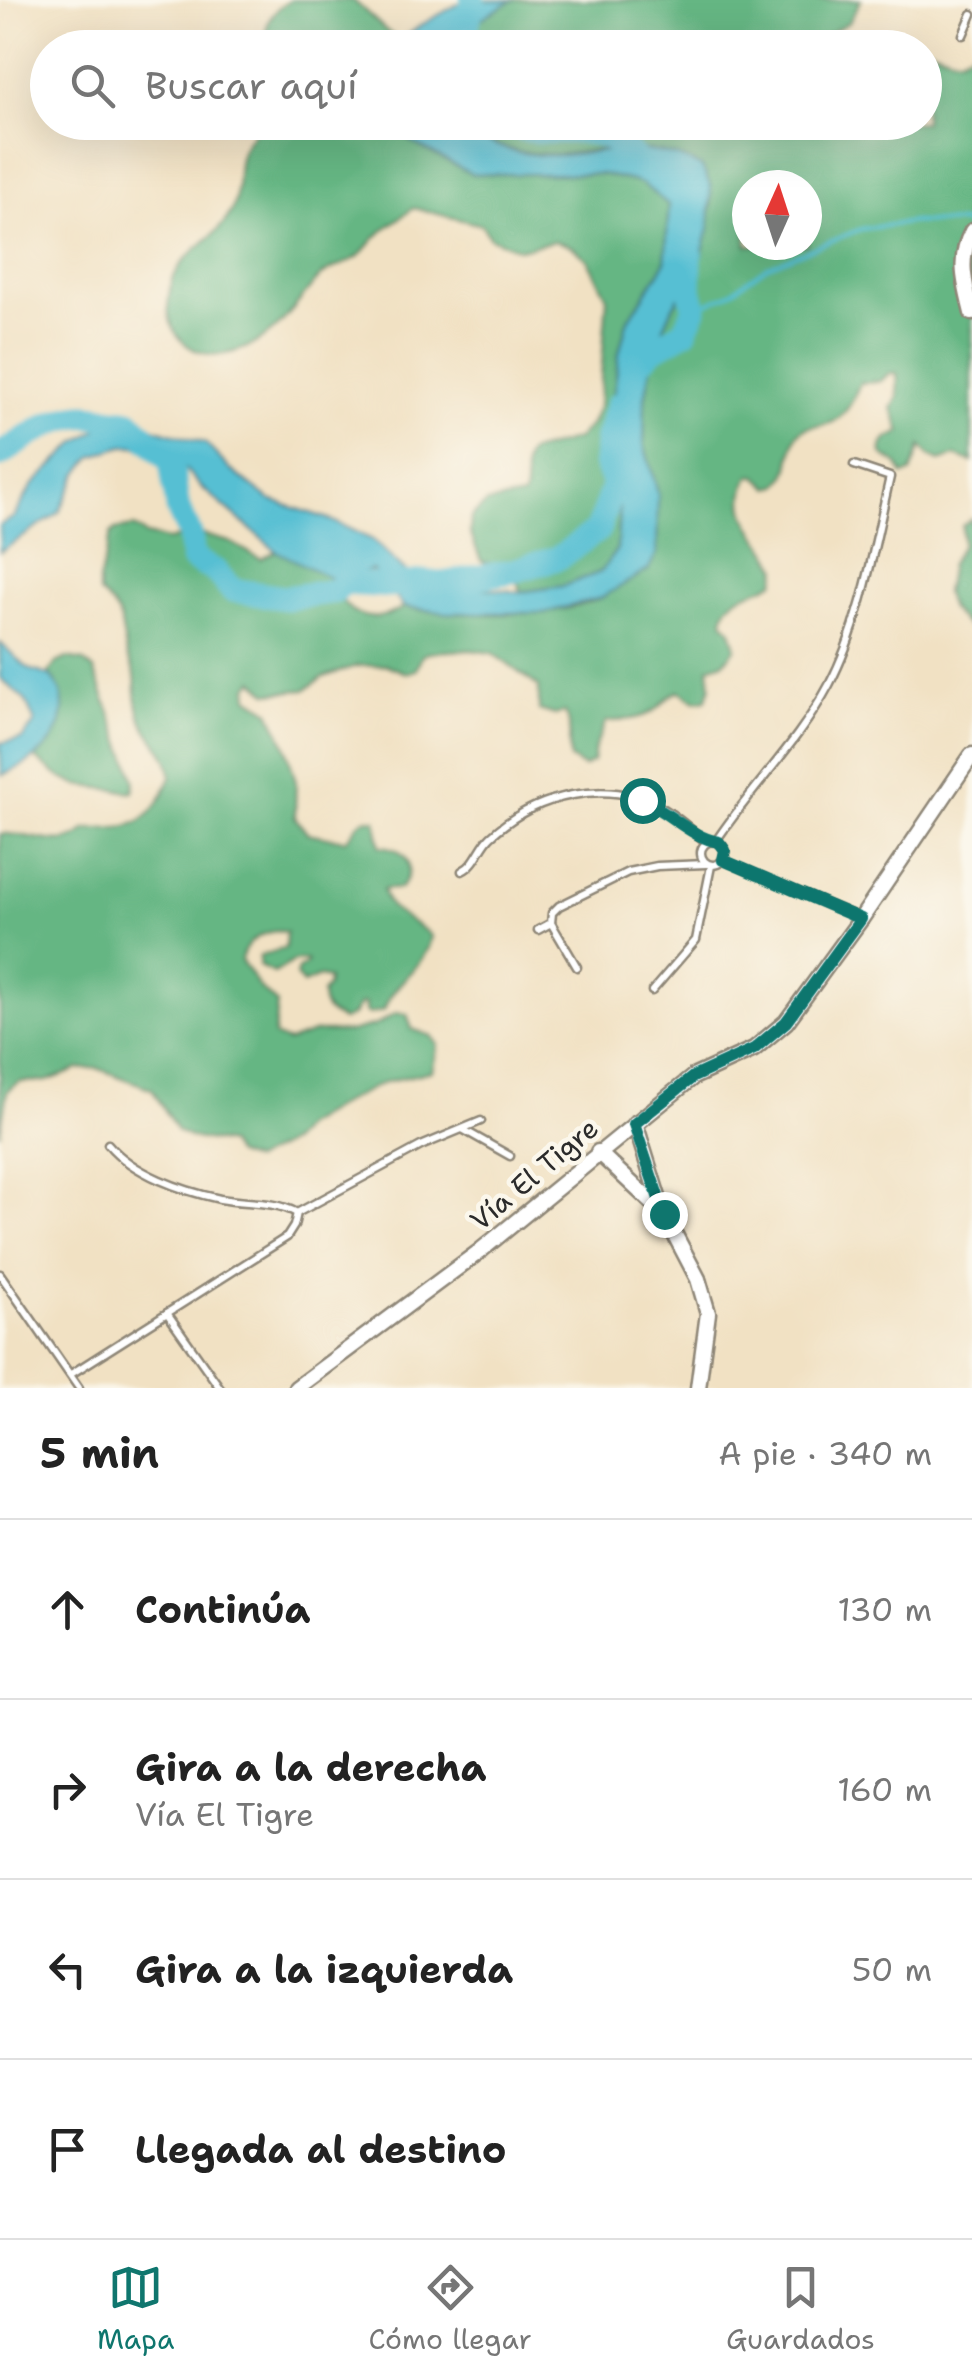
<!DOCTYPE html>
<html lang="es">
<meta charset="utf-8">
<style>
:root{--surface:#fff;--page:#f2f2f2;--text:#222;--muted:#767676;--line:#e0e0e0;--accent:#0f766e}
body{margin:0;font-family:"Shantell Sans",sans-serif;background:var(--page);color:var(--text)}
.compass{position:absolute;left:732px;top:170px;width:90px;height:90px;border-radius:50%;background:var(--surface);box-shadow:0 10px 40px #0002;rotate:3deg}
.stop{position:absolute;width:30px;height:30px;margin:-22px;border:8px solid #0f766e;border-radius:50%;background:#fff}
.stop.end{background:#0f766e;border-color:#fff;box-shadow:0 2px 10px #0008}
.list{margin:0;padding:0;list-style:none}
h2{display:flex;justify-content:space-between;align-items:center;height:130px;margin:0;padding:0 40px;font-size:42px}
h2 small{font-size:32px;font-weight:400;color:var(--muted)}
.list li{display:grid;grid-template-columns:65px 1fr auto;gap:30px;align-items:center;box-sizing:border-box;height:180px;padding:0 40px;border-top:2px solid var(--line)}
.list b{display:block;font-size:38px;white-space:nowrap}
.list p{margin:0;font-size:32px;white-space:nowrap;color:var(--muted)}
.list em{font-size:32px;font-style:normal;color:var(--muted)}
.icon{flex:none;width:55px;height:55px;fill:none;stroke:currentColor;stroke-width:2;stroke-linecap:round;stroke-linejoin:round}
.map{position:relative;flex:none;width:972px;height:1388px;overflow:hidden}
.search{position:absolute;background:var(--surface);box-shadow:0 10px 40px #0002;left:30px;right:30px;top:30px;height:110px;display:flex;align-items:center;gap:25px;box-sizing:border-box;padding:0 35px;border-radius:55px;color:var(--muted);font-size:38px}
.sheet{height:850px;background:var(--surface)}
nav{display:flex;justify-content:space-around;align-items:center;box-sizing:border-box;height:140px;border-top:2px solid var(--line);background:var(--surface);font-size:28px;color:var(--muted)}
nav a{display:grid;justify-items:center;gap:5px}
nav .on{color:var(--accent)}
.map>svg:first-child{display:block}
.forest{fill:#65b683;stroke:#487057;stroke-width:2.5;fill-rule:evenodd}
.water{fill:#56bfd3;stroke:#40757f;stroke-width:2.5}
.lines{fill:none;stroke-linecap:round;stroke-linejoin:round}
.stream{stroke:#56bfd3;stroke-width:4}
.river{stroke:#56bfd3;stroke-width:25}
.service-casing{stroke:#8e8677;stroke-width:11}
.minor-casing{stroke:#8e8677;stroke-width:19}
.service{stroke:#fff;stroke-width:6}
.minor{stroke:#fff;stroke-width:14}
.route{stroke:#0f766e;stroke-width:12}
.labels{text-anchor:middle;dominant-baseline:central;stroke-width:9;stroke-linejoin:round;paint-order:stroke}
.street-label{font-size:28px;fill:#2b2b2b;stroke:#fbf7ec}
</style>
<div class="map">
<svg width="972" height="1388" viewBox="0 0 972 1388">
<rect width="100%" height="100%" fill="#fbf7ec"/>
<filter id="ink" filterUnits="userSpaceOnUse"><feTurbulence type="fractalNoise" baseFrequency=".01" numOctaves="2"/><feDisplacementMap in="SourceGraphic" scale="20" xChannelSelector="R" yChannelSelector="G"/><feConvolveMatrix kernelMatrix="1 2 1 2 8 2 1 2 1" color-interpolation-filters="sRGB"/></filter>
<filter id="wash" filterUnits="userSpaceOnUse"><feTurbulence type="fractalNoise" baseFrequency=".0048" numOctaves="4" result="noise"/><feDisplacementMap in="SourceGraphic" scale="40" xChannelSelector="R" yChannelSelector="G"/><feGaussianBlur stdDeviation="2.25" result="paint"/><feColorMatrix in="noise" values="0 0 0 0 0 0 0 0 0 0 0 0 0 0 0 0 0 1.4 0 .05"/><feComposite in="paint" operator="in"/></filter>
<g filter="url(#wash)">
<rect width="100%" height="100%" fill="#f1e1c3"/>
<g class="forest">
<path d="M 291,0 L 353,0 L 389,33 L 402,40 L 392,47 L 264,48 C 265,24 270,11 291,0 Z"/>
<polygon points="513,0 861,0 849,22 805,47 444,48 474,23"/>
<path d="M 907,41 C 927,45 940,54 960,58 L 972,51 L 972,205 L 966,215 L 972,232 L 972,462 L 955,456 L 940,461 L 929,456 L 921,446 L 911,473 L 903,475 L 898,465 L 882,454 C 880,439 890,438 901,432 L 892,408 L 898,397 L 897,373 L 889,373 L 881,381 L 860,383 C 854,397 848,414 833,422 C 819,429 800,420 794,443 C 789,460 792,483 770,488 L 757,476 L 750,476 C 728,515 764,537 778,568 L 775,581 C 755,595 726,591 723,621 L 731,630 L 736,648 L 724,662 L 709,667 L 711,686 L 707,699 C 693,703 691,699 680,691 C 666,695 665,704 654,711 C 639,721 623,719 606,722 L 595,747 L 593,762 L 583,767 L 570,759 C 567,742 573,727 565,712 L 555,715 L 539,710 L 539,687 L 492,653 L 471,650 L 429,652 L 422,656 L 416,670 L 406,673 L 387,665 L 357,666 L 324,677 L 305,690 L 268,693 L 254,680 L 248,687 L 249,697 L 270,711 L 286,746 L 296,782 L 295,817 L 307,833 L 345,840 C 359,830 355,815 376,820 L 380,846 C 406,847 419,869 399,889 L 383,889 C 388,917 414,918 431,936 C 427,967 393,981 384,1010 L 369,1014 L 365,1012 L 365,1004 L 360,1004 L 353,1015 L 343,1020 C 328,1014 322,1010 322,993 L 327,987 L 328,979 L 319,977 L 303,984 L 296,976 L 298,969 L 307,963 L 306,960 L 294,961 L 274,973 L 259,966 L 260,956 L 285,948 L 286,932 C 267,928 245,940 241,960 L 259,987 L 277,1004 L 274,1036 L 288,1042 L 316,1032 L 349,1032 L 376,1025 L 396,1013 L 407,1014 L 412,1029 L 432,1036 L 438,1045 L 432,1071 L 385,1082 L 350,1099 L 303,1127 L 292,1141 L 253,1161 L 235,1155 L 228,1144 L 189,1137 L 177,1131 L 152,1089 L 97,1068 L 79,1069 L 47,1081 L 19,1082 L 7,1091 L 0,1134 L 0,834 C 29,831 64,854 86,829 C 136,829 151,825 171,777 C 170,750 148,738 140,715 C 135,701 136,690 135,676 C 134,669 129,662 127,654 C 118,622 128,619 99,593 L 99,581 L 111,534 L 115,530 L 134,527 L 146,535 L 168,540 L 196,533 L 230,542 L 261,559 L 276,551 C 292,558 315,565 328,576 C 336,583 338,596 345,604 C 361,623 386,619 404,607 C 449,616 562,620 602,597 C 622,586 639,567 657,553 L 658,493 L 644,444 L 645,398 L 655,348 L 673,306 L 689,286 L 711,207 L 711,187 L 701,167 L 623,147 L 557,155 L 519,152 L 498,146 L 453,123 L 924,122 L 924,48 L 884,47 ZM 747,185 L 807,185 L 807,245 L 747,245 Z"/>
<path d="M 262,123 L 393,123 L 413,143 L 472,174 L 602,174 L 641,183 L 669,205 L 665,263 L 627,322 L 619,353 L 605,462 L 619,508 L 617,549 L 601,572 L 563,586 L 521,592 L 513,571 L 481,561 L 470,532 L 471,517 L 487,503 L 523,497 C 530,479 519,470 528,453 L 577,439 L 591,424 L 599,405 L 607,297 L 587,259 L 571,246 L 555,241 L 520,249 L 490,238 L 482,225 L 414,208 C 401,217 388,225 377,236 C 370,243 365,252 356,258 C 343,266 327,268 317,280 C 294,306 279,334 245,348 C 192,371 153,329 174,277 C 186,248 222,237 233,207 C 241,189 234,165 244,147 C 248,138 256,130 262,123 Z"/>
<polygon points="972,519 972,626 967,626 950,609 945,593 950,564 962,545 962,525"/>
<polygon points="67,658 83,661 94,670 130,765 135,781 133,792 77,785 61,778 35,758 53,740 56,682 48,674 56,663"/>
</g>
<g class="water">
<polygon points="465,0 513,0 474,23 444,47 392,47 421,25"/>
<path d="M 393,123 C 410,122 440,117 455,124 C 476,134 495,148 519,152 C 584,165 635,130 702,167 L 711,187 L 709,229 L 699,265 L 673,306 L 655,348 L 645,398 L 644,444 L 658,493 L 657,553 L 648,570 L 601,598 L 544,613 L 447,613 L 404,607 L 372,570 L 338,582 L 276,551 L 200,486 L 178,461 L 159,451 L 137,446 L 123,446 L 93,456 L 78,474 L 59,513 L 0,552 L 0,525 L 14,517 L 32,486 L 77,442 L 110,422 L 130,421 L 205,443 L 231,470 L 270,500 L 326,518 L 373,540 L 405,571 L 423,582 L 521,592 L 563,586 L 601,572 L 617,549 L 618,528 L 619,508 L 605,462 L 619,353 L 627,322 L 665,263 L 669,205 L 641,183 L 602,174 L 472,174 L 413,143 Z"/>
<path d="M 0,643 C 10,650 20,664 30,669 C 38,673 46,672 52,678 C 60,686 63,697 63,707 C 62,743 33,763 2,775 L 0,743 L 22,739 L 35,723 L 26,701 L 0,678 Z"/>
</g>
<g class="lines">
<polyline class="stream" points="695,308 727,295 766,267 861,229 914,222 967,223 969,228"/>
<g class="river">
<polyline points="462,48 473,0"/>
<path d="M 502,122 C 560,148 597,105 645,171"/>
<polyline points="633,369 655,348 685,331 695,308 689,286 690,254"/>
<path d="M 0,455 C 26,439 49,419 81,416 C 96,414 112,422 130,421 L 171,462 L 178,509 L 190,534 L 193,559 L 215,571 L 232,590 L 285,598 L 336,591 L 343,583 L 389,586 L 423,582 L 441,584 L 513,571 L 558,558 L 598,530 L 614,484 L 605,462 L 607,438 L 618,405"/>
</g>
</g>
</g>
<g filter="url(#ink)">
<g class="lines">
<g class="service-casing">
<g id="service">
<polyline points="963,35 972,14"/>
<circle cx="713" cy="853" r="12"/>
<path d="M 716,841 C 752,787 798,743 829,685 C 862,622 874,546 890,477 L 854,465"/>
<polyline points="723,860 860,918"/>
<path d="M 462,871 C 476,865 480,846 491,836 C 536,794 609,777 664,809 C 679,818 693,832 707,842"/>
<polyline points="551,923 577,967"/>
<polyline points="538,930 551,923 552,913 559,906 628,872 657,866 706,864"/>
<polyline points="652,991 696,940 711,866"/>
<polyline points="464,1130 510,1156"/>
<path d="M 108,1144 C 133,1174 183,1191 220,1199 C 247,1204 273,1200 297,1213"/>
<polyline points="0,1274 79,1388"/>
<polyline points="167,1313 220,1388"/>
<polyline points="71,1374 287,1237 294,1226 297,1213 421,1146 481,1121"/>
</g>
</g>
<g class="minor-casing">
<g id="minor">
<path d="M 972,231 C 957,259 965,284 972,313"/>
<polyline points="635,1123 663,1213"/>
<polyline points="598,1152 664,1214 698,1279 708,1313 698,1388"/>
<polyline points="296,1388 480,1251 693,1077 754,1049 786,1022 861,919 972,755"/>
</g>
</g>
<use href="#service" class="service"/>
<use href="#minor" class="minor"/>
</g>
</g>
<g class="lines" filter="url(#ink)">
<path class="route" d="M 642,800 C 669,812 692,838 719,842 L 725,850 L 723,860 L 861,919 L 786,1022 L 754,1049 L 693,1077 L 634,1124 L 664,1214"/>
</g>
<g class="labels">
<g class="street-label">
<text transform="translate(534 1174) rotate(-40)">Vía El Tigre</text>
</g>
</g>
</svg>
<svg class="compass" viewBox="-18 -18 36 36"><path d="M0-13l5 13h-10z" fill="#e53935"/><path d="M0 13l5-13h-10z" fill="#767676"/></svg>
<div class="stop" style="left:642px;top:800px"></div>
<div class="stop end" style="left:664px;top:1214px"></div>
<div class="search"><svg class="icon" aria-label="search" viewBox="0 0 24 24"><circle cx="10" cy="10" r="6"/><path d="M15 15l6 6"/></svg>Buscar aquí</div>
</div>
<section class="sheet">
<h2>5 min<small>A pie · 340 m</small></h2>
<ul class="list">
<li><svg class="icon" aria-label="ahead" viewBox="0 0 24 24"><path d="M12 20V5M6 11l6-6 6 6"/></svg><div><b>Continúa</b></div><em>130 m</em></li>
<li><svg class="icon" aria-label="right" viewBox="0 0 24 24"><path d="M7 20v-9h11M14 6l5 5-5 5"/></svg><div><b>Gira a la derecha</b><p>Vía El Tigre</p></div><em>160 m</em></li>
<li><svg class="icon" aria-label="left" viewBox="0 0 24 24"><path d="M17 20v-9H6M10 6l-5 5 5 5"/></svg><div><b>Gira a la izquierda</b></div><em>50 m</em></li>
<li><svg class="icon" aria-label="arrive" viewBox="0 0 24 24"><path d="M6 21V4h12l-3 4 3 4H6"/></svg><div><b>Llegada al destino</b></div></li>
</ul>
</section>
<nav>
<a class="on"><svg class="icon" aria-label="map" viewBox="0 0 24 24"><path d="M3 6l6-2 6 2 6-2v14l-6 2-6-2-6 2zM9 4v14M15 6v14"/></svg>Mapa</a>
<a><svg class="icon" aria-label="directions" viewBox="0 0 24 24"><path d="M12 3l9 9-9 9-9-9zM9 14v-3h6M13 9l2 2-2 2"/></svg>Cómo llegar</a>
<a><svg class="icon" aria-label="saved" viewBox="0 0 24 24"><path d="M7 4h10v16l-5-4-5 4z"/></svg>Guardados</a>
</nav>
